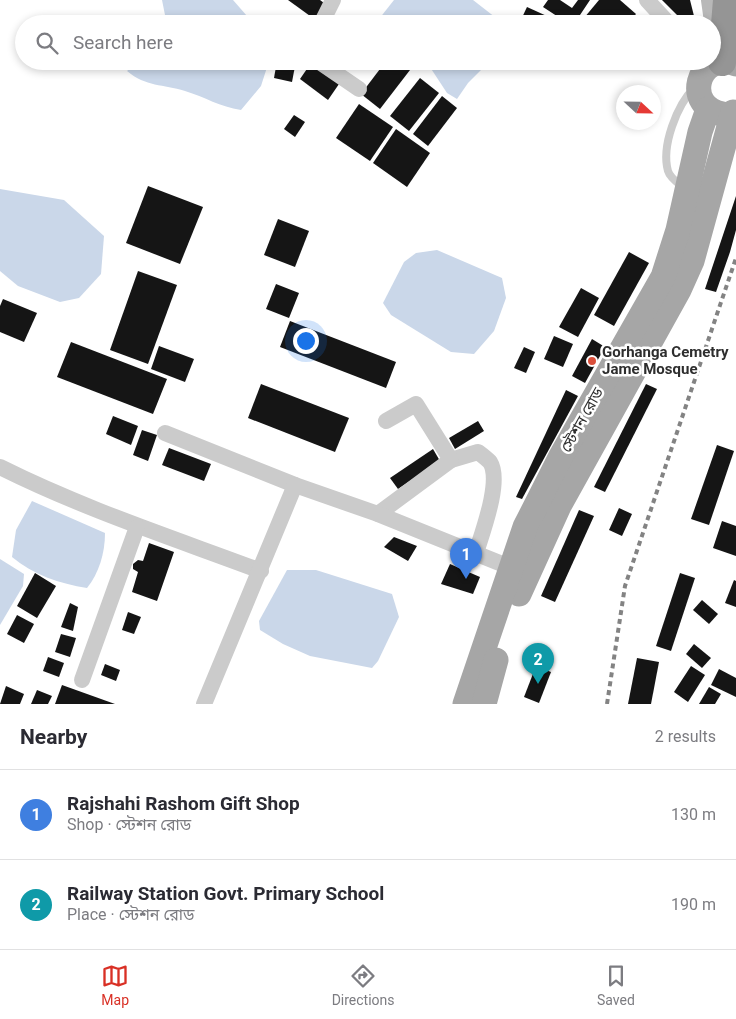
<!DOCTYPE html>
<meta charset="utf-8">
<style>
:root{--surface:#fff;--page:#f2f2f3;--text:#2b2b33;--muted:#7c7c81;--line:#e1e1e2;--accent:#d93025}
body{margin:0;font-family:Roboto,"Noto Sans Bengali",sans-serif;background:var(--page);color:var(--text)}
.compass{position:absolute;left:616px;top:85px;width:45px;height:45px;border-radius:50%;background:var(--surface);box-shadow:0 2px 8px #0003;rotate:112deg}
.you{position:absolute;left:305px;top:340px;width:18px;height:18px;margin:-12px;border:4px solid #fff;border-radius:50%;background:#1a73e8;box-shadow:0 0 0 8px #1a73e833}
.badge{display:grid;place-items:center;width:32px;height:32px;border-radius:50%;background:var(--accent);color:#fff;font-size:16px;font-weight:700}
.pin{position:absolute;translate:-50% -41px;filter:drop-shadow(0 1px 2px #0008)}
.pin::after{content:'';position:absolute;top:26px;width:18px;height:15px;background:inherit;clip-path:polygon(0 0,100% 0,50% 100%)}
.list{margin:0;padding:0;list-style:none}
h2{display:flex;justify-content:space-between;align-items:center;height:65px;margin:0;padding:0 20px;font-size:21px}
h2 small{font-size:16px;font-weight:400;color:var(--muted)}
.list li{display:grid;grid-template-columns:32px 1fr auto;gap:15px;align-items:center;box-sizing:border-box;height:90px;padding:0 20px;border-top:1px solid var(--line)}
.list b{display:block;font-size:19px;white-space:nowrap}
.list p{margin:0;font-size:16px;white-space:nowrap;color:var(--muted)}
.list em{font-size:16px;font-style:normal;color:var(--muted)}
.icon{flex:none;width:28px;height:28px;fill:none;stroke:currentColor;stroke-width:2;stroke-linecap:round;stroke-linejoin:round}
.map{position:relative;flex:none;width:736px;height:704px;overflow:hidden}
.search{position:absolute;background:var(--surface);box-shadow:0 2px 8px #0003;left:15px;right:15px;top:15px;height:55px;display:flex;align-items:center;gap:12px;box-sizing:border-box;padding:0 18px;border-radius:28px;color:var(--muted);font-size:19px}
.sheet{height:245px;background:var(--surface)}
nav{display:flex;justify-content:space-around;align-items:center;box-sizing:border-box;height:70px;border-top:1px solid var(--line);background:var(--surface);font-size:14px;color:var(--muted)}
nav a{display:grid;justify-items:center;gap:2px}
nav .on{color:var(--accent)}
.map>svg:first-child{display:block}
.water{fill:#cad7e9}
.building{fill:#151515}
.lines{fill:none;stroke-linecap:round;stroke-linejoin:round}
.lane{stroke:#cbcbcb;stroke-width:8}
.street{stroke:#cbcbcb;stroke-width:16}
.secondary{stroke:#b8b8b8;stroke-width:22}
.primary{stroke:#a6a6a6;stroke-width:25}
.highway{stroke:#959595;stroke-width:28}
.rail{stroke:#838383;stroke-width:4;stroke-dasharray:5 4;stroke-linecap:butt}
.poi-dot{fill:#da4f3b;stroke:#fff;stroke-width:2}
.labels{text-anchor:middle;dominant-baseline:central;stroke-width:5;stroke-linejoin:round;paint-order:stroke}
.poi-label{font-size:15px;font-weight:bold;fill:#2e2e2e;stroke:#fff;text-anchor:start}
.street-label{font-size:15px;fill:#2e2e2e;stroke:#fff}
</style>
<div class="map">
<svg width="736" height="704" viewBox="0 0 736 704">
<rect width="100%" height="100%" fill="#fff"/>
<g class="water">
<polygon points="162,0 233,0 254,24 163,24 165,15"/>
<polygon points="394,0 473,0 500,21 498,24 385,24 379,19"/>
<path d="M 138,61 L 269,61 L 261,86 L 241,110 C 220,107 205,97 185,91 C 163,84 146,87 127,71 Z"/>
<polygon points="426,61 490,61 468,83 457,99 447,93"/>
<polygon points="0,189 64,200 104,236 101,274 79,298 60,302 18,286 0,271"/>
<polygon points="437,250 502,278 506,298 494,331 474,354 451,352 391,315 383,303 404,262 416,253"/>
<path d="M 32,501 L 105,533 C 105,553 99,573 87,588 C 60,584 32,574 12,557 L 16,530 Z"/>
<polygon points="0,559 24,574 23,586 0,625"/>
<polygon points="287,570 316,570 392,594 399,617 378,661 372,668 310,656 283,644 260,630 259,621"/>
</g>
<g class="building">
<polygon points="288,0 320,0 328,6 317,21"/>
<polygon points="548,0 560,0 572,8 578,0 590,0 574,24 569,24 543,7"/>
<polygon points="599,0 620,0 636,14 628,24 579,24"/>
<polygon points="662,0 690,0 696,24 686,24"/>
<polygon points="527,7 549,17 546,24 519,24"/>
<polygon points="277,61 296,61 292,82 274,78"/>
<polygon points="386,61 399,61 410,70 380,109 361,94"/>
<polygon points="311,63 339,84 328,100 300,79"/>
<polygon points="420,78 439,93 409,131 390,116"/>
<polygon points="442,96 457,108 428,146 413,134"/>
<polygon points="359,104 393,127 370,161 336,138"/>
<polygon points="294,115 305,122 295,137 284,129"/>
<polygon points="396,129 430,153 407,187 373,163"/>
<polygon points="148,186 203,207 180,264 126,243"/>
<polygon points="736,196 736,230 730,252 716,292 705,289"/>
<polygon points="278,219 309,231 295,267 264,255"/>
<polygon points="629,252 649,263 614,326 594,315"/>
<polygon points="138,271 177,285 148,364 110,350"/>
<polygon points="276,284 299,293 289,318 266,309"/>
<polygon points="581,288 599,298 578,337 559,327"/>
<polygon points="3,299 37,313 24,342 0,332 0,306"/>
<polygon points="290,321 396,362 386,388 280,347"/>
<polygon points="554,336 573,344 563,367 544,359"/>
<polygon points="592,339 605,347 585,383 572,376"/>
<polygon points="71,342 167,379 153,414 57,377"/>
<polygon points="159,346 194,359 185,382 151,369"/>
<polygon points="524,347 535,352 526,373 514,368"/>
<polygon points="261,384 349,418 335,452 248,418"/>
<polygon points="646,384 657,389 605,492 594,487"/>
<polygon points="566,390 578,396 522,499 516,497"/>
<polygon points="113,416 138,426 131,445 106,434"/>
<polygon points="478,421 484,431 455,449 449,438"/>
<polygon points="142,430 157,435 148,461 133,455"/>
<polygon points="717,445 734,451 709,525 691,519"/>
<polygon points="169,448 211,464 204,481 162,465"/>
<polygon points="433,449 440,461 398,489 390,478"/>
<polygon points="619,508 632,514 622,536 609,530"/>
<polygon points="579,510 594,516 555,602 541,596"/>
<polygon points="722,521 736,526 736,556 713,548"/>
<polygon points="394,537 417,546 408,561 384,547"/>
<polygon points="149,543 174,552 157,601 132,592 138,572 133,569 133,564 138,560 143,561"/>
<polygon points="450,564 480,577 473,594 441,584"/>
<polygon points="35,573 56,586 37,618 17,606"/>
<polygon points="680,573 695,578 671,651 656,646"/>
<polygon points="734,580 736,581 736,607 725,603"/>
<polygon points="702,600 718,614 709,624 693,610"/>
<polygon points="70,603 78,607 73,631 61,627"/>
<polygon points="128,612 141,617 134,634 122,630"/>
<polygon points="17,615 34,624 24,643 7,634"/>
<polygon points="61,634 76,638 70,657 55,652"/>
<polygon points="694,644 711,658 702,668 686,654"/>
<polygon points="48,657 64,663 59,677 43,671"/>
<polygon points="637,658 659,662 651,704 628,704"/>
<polygon points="105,664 120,670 116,681 101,675"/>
<polygon points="536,666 551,672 539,703 524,697"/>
<polygon points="691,666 705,675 688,702 674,692"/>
<polygon points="719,669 736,678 736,697 711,685"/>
<polygon points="62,685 115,704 55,704"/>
<polygon points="6,686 24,694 20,704 0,704"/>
<polygon points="709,687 721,694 715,704 699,704"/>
<polygon points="37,690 52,696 48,704 31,704"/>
</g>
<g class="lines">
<path class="lane" d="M 684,188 C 678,183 670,178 668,171 C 661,146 677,105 694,88"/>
<g class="street">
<polyline points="647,0 669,24"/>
<polyline points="321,24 333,0"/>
<polyline points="318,61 359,89"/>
<polyline points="165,433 295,485"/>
<path d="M 451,460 L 478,452 C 482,455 487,459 490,462 C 502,481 482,533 476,553"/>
<path d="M 0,467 C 84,509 173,538 261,571"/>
<polyline points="378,514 451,460 416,404 386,421"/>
<polyline points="82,680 137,527"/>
<polyline points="204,704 295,485 378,514 512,568"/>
</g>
<polyline class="secondary" points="712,0 717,36"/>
<g class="primary">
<path d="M 723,114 C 683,108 696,50 736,64"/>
<polyline points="519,594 559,506 679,290 692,261 733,112"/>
<polyline points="465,704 525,527 561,456 663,277 678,230 700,132 708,109"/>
<polyline points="484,704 496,660"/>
</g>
<polyline class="highway" points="722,62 727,0"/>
<polyline class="rail" points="607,704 625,586 736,258"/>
</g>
<circle class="poi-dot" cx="592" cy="361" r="5"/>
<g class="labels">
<g class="poi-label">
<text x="602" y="352">Gorhanga Cemetry<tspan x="602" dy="17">Jame Mosque</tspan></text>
</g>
<g class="street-label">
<text transform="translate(582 420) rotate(-61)">স্টেশন রোড</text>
</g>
</g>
</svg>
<svg class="compass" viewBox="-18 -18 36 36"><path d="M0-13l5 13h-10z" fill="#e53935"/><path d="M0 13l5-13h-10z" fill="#7c7c81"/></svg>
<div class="you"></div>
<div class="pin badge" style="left:466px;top:579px;background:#3f7fe0">1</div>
<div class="pin badge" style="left:538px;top:684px;background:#0f9aa8">2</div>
<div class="search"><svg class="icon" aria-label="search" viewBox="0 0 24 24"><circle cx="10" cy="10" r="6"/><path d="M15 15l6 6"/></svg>Search here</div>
</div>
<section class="sheet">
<h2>Nearby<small>2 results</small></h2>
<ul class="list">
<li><span class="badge" style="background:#3f7fe0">1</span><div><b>Rajshahi Rashom Gift Shop</b><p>Shop · স্টেশন রোড</p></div><em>130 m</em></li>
<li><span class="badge" style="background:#0f9aa8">2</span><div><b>Railway Station Govt. Primary School</b><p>Place · স্টেশন রোড</p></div><em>190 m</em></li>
</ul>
</section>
<nav>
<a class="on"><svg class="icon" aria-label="map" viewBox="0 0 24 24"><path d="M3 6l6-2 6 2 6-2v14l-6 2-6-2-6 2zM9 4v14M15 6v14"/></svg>Map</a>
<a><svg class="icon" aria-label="directions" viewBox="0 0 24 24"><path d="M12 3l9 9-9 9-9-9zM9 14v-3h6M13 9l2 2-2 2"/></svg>Directions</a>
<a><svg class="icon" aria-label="saved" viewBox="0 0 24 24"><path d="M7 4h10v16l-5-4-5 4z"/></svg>Saved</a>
</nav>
